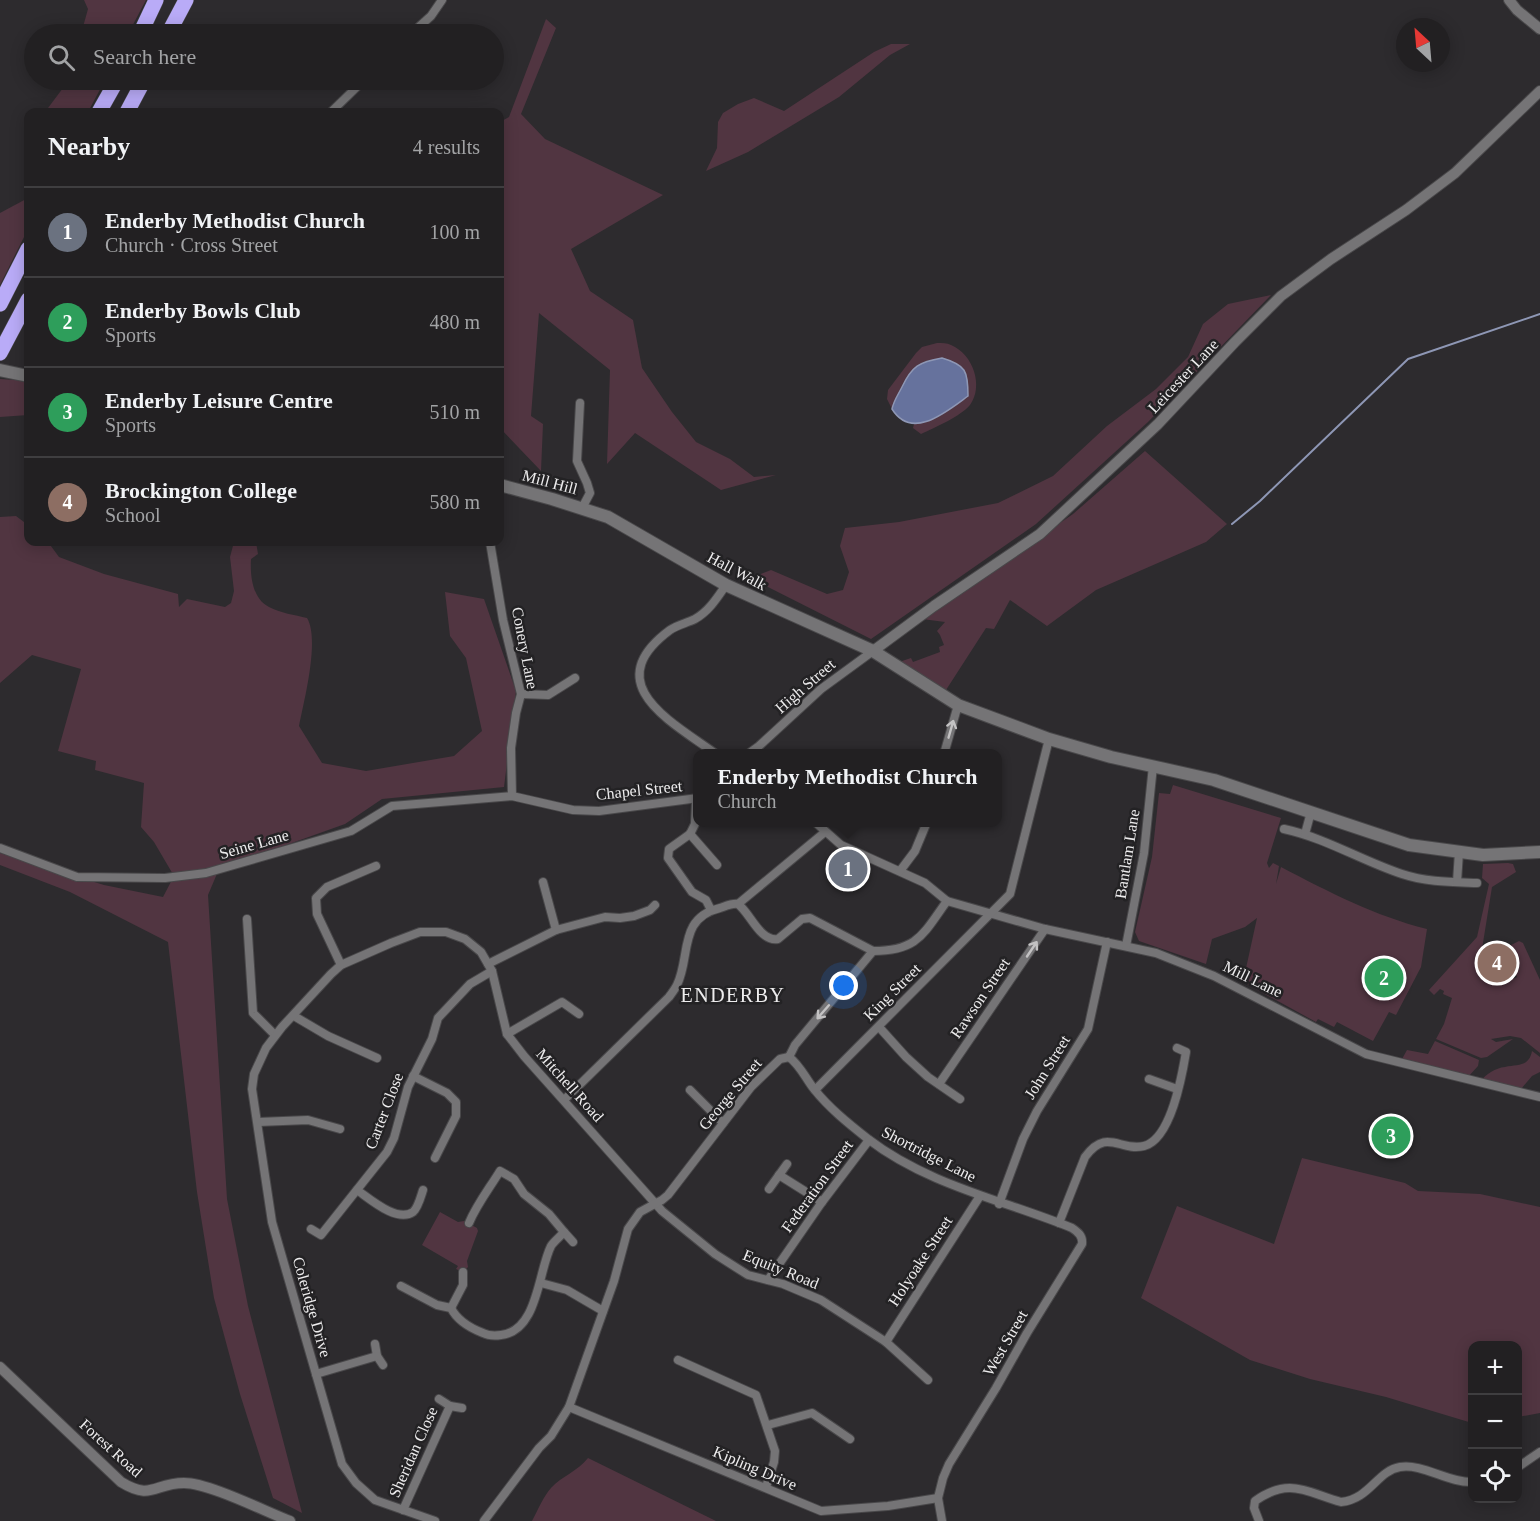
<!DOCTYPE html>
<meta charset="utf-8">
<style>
:root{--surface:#222022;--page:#2e2d2f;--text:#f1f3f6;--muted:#a2a3a5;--line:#3f3e40;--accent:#8bbbb9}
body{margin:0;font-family:Georgia,serif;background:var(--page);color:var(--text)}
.controls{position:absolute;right:18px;bottom:18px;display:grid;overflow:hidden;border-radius:12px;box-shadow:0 3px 15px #0003}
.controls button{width:54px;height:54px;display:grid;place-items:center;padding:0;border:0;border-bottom:2px solid var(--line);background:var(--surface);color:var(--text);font:30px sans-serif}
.compass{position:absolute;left:1396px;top:18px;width:54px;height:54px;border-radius:50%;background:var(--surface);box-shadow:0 3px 15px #0003;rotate:334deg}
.you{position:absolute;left:844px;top:986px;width:21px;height:21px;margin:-15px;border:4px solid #fff;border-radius:50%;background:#1a73e8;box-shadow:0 0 0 9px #1a73e833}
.badge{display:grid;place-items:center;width:39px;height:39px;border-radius:50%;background:var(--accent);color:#fff;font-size:20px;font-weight:700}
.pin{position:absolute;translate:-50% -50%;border:3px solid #fff;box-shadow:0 2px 6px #0006}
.popup{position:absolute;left:693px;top:749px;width:309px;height:78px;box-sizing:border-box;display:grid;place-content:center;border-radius:12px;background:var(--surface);filter:drop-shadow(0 2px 4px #0005);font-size:20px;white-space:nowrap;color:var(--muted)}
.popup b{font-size:22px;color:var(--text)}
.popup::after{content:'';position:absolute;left:50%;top:100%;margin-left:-12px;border:12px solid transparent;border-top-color:var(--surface)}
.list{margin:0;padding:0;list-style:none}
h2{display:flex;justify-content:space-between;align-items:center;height:78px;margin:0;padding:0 24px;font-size:26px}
h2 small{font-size:20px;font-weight:400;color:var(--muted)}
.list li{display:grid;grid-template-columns:39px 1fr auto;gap:18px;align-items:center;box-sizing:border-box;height:90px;padding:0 24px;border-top:2px solid var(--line)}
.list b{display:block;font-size:22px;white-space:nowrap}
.list p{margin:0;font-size:20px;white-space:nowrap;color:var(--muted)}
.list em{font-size:20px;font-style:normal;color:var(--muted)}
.icon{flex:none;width:33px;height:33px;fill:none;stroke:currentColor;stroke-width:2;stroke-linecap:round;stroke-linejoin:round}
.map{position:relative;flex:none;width:1540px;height:1521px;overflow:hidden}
.search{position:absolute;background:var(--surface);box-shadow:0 3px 15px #0003;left:24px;top:24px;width:480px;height:66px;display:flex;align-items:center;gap:15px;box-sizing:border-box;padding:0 21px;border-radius:33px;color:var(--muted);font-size:22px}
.panel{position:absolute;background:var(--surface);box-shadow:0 3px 15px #0003;left:24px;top:108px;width:480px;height:438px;border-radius:12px}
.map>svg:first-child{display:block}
.green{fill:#513541}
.water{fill:#66729d;stroke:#8e97b5;stroke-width:1.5}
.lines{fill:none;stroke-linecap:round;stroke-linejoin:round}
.stream{stroke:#8e97b5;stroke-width:2}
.minor-casing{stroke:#49484a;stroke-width:10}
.tertiary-casing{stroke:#49484a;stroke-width:12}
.secondary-casing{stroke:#49484a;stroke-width:14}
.motorway-casing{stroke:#49484a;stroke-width:16}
.minor{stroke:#757476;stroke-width:8}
.tertiary{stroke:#757476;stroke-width:10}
.secondary{stroke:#757476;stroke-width:12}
.motorway{stroke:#b9abf7;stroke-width:15}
.oneway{stroke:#c3c2c3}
.labels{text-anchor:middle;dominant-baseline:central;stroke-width:5;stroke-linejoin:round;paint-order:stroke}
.street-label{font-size:16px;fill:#edeced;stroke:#232224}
.quarter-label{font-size:20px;letter-spacing:1.5px;fill:#edeced;stroke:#232224}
</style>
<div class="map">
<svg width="1540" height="1521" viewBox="0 0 1540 1521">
<rect width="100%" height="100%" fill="#2d2b2e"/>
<g class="green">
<polygon points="84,0 146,0 128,34 81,34 88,9"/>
<polygon points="546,19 556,28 521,114 545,139 663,195 571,249 590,291 633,320 642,368 672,412 696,442 730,459 754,477 776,475 721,490 635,433 607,464 610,370 539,313 531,416 543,424 541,471 500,428 500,122 509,117"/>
<polygon points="891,44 910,44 890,55 839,97 748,152 706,171 717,148 718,122 723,113 738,104 754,98 784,111 874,52"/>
<polygon points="69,80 105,80 88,112 45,112"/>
<polygon points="28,198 28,229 0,285 0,213"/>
<polygon points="1271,295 1148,422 1036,524 871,639 750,578 771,570 827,594 843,590 849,572 840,546 845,528 899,522 998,503 1053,476 1107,426 1156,389 1188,357 1203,324 1228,304"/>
<path d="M 937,343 C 942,343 947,343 951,345 C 973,354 984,386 970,405 C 961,416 934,428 921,434 L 913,428 L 914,424 L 942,415 L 929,360 C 914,366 909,373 902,387 C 899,395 894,400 892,409 L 887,399 L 888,390 L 916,353 L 922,347 Z"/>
<polygon points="0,379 16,380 28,383 28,415 0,417"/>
<polygon points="1145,451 1227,524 1206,542 1096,590 1047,626 1010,600 994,629 986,628 946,690 899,662 911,658 913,662 940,652 939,647 944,645 940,635 937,631 945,622 922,619 1073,514"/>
<path d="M 16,516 L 28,525 L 28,542 L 48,542 L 59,557 L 104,574 L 178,594 L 179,607 L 187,599 L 225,607 L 231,603 L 234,591 L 230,557 L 234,542 L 256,542 L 258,554 L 251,559 C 250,574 252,599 269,607 C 280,613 295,615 307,618 C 320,639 304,701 299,726 L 322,763 L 366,771 L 454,756 L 482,731 L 466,658 L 450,636 L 445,592 L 484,599 L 516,691 L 504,787 L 382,799 L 345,824 L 219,869 L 208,895 L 227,1199 L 248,1306 L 302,1513 L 273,1498 L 240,1394 L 214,1298 L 197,1192 L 168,942 L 70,892 L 0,865 L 0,853 L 104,885 L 163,897 L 174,876 L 154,842 L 141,827 L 144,783 L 95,770 L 96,761 L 58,751 L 81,669 L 32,655 L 0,683 L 0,517 Z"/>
<path d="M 1173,785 L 1281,818 L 1267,863 L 1269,868 L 1273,863 L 1279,866 L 1276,884 L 1281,867 C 1329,892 1375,916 1427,929 L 1421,967 L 1396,1015 L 1389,1012 L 1373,1041 L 1337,1022 L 1334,1027 L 1318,1019 L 1316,1022 L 1243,982 L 1257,918 L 1245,927 L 1212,939 L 1206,964 L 1139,941 L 1135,932 L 1152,857 L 1159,793 L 1170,794 Z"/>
<polygon points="1508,863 1513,864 1516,872 1492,887 1482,949 1484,953 1489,954 1500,951 1513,979 1517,977 1503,949 1519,941 1523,943 1540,980 1540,1053 1521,1038 1510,1036 1491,1039 1496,1042 1513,1039 1487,1057 1481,1058 1436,1039 1444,1024 1452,998 1443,994 1444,991 1440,989 1434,995 1429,990 1477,937 1489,884 1482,878 1483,864"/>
<polygon points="1435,1041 1479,1060 1478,1066 1467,1078 1402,1059 1407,1050 1428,1054"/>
<path d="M 1532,1051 L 1540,1057 L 1540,1072 L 1532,1076 L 1521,1089 L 1480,1081 C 1487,1074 1495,1068 1505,1067 C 1518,1064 1529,1067 1532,1051 Z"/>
<polygon points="1302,1158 1405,1183 1418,1191 1480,1194 1540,1207 1540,1413 1518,1417 1518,1346 1472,1346 1472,1423 1386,1397 1310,1379 1250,1360 1141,1298 1177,1206 1274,1244"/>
<polygon points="440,1212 458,1222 464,1221 477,1228 478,1231 467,1261 468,1267 463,1272 456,1269 458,1266 422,1245"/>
<path d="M 588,1458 L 716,1521 L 532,1521 C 538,1510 543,1497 551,1488 C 562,1476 578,1471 588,1458 Z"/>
</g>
<path class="water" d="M 942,358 C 966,365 968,371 968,396 C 946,412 912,441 892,409 C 894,400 898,395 902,387 C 912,366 919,362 942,358 Z"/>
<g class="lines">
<polyline class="stream" points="1232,524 1260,501 1408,359 1540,314"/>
<g class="minor-casing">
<g id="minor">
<polyline points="411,34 431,16 442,0"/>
<polyline points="331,112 364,80"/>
<polyline points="580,403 577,461 587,483 590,493 582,508"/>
<polyline points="490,542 503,620 521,694 516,713 511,748 512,796"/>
<polyline points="521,694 548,695 575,678"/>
<path d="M 716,754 C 672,722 597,684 670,630 C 677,625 687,623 695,619 C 709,611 717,598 726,585"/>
<polyline points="748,754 759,746 821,689 873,651"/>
<polyline points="944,754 958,705"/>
<polyline points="815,822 841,845 925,883 947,901 1045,929 1156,953 1214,976 1366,1054 1540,1097"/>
<path d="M 1284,829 C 1326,838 1362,861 1402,874 C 1426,882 1452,882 1477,883"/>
<polyline points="690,834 669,849 668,858 692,892 706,900 711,910"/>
<polyline points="690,834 717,865"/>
<polyline points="690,834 695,824 696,800"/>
<polyline points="1305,834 1311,812"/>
<polyline points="0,848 77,877 165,878 206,873 351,831 392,806 512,796 573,810 599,811 698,798"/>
<polyline points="900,871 915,851 927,822"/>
<polyline points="543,882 556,930"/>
<polyline points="1457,882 1459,852"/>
<polyline points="738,904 825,832"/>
<polyline points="247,919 253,1013 275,1035"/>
<polyline points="1126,946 1144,853 1153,766"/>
<polyline points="488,964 556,930 605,917 620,918 634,916 650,910 655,905"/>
<polyline points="341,965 317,914 316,898 327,887 376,866"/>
<polyline points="294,1016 328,1036 377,1058"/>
<polyline points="879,1027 906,1057 928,1077 960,1099"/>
<polyline points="507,1034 562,1002 579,1014"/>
<path d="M 789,1057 C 800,1065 806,1079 814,1089 C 829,1108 849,1124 868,1139 C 928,1185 1003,1200 1072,1228 C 1078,1232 1083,1236 1082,1244 L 1027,1333 L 996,1388 L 949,1464 L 943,1478 L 938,1498 L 942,1521"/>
<polyline points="789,1057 795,1045 873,951"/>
<polyline points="413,1076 447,1093 456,1102 456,1116 435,1158"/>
<polyline points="1149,1079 1177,1089"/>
<polyline points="939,1084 1045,929"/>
<polyline points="690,1090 723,1123"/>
<polyline points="815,1090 1010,894 1049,739"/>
<path d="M 564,1100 L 669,997 C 672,993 675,989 677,985 C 691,956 678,918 720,908 C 726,906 732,903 738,904 C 751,914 760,942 778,939 L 802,919 L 810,918 L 873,951 C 918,951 923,934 947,901"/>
<polyline points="258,1122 308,1120 340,1129"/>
<polyline points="779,1175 822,1202"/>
<polyline points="769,1189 787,1164"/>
<path d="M 357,1190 C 370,1199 397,1223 413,1212 C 418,1208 421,1196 423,1190"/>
<polyline points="999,1204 1023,1139 1037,1111 1088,1029 1107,942"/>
<path d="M 1059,1223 L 1085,1157 C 1107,1127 1120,1152 1144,1146 C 1171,1139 1182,1076 1186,1052 L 1177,1048"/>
<polyline points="311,1229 321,1235 387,1152 394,1138 408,1087 432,1039 438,1018 470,984 492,971"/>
<polyline points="564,1232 573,1242"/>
<polyline points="768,1280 822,1202 869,1140"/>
<polyline points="541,1283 567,1290 603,1311"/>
<path d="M 401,1286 L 437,1305 L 451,1308 C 457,1320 470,1328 483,1333 C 489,1336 494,1336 501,1335 C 538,1331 538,1272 551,1246 C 554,1241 560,1237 564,1232 L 549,1214 L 524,1194 L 514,1179 L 500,1171 C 489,1189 477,1204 469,1223"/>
<polyline points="451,1308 463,1285 463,1272"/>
<polyline points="886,1342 980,1196"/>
<polyline points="375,1344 377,1356 383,1365"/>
<polyline points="678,1360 756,1395 775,1451 774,1462 766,1487"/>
<polyline points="316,1374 377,1356"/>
<polyline points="439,1399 450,1406 462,1408"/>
<polyline points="569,1407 821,1511 888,1506 938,1498"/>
<polyline points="768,1425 812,1413 850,1439"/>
<polyline points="1518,1467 1540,1452"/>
<polyline points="403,1510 450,1406"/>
<polyline points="435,1521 375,1500 356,1483 342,1464 272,1222 252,1089 254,1074 266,1048 282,1027 331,974 341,965 391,943 420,932 446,932 465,939 481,952 492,971 507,1034 524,1056 662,1211 715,1254 748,1275 783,1284 821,1300 886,1342 928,1380"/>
<polyline points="484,1521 539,1448 551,1436 569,1407 614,1281 628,1229 640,1212 662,1200 668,1195 751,1087 780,1059 789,1057"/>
<path d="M 1259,1521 L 1254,1508 L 1255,1501 C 1289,1477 1306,1492 1341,1502 C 1370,1499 1377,1471 1400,1467 C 1422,1463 1449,1483 1472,1482"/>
</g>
</g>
<g class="tertiary-casing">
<g id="tertiary">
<polyline points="1509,0 1517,10 1540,29"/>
<polyline points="873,651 934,606 1040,534 1158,424 1235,342 1281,296 1331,259 1406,210 1455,173 1540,91"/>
<path d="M 0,1367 L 121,1482 C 152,1501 154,1483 184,1483 C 209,1483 264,1511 290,1521"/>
</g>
</g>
<g class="secondary-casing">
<g id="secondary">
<polyline points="0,370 28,376"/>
<polyline points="500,485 552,499 608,517 726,585 873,651 958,705 1049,739 1111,757 1214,780 1409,845 1483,855 1540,852"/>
</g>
</g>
<g class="motorway-casing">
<g id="motorway">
<polyline points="140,34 156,0"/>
<polyline points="168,34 186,0"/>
<polyline points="99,112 117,80"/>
<polyline points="127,112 144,80"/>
<polyline points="0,304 28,249"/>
<polyline points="0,353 28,300"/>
</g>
</g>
<use href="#minor" class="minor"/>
<use href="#tertiary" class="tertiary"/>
<use href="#secondary" class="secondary"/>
<use href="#motorway" class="motorway"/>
</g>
<defs><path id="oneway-shaft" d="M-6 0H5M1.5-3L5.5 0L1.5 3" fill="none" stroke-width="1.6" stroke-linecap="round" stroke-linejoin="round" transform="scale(1.5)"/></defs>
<g class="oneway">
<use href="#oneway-shaft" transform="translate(951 729) rotate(-74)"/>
<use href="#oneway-shaft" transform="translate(1032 949) rotate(-56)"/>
<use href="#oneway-shaft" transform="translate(823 1012) rotate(131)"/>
</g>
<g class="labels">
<g class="street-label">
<text transform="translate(1183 376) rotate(-47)">Leicester Lane</text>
<text transform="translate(550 482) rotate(15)">Mill Hill</text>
<text transform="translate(737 571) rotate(28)">Hall Walk</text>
<text transform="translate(525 648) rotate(79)">Conery Lane</text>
<text transform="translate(805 686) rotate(-41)">High Street</text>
<text transform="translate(639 790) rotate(-6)">Chapel Street</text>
<text transform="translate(254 844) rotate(-16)">Seine Lane</text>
<text transform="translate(1127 854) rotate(-81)">Bantlam Lane</text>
<text transform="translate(1253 979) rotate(26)">Mill Lane</text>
<text transform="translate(892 992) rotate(-45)">King Street</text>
<text transform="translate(980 998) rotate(-56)">Rawson Street</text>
<text transform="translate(1047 1067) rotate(-58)">John Street</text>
<text transform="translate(570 1085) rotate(48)">Mitchell Road</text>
<text transform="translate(730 1094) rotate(-50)">George Street</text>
<text transform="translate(384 1111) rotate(-69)">Carter Close</text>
<text transform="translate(929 1154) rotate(27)">Shortridge Lane</text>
<text transform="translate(817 1186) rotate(-54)">Federation Street</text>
<text transform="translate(920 1261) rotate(-57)">Holyoake Street</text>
<text transform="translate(781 1269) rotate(22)">Equity Road</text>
<text transform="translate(312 1307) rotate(74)">Coleridge Drive</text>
<text transform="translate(1005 1343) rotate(-60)">West Street</text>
<text transform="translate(111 1448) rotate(42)">Forest Road</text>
<text transform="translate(413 1452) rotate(-66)">Sheridan Close</text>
<text transform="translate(755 1468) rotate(23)">Kipling Drive</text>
</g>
<g class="quarter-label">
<text x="733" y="995">ENDERBY</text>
</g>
</g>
</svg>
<div class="controls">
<button>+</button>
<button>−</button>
<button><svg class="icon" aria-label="locate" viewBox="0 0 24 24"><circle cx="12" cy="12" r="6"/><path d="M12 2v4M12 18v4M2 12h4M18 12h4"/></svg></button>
</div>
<svg class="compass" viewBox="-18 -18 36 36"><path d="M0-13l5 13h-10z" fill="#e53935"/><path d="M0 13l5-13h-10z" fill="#a2a3a5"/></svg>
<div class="you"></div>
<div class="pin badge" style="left:848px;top:869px;background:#6b7280">1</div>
<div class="popup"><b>Enderby Methodist Church</b>Church</div>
<div class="pin badge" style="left:1384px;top:978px;background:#2e9e5b">2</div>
<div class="pin badge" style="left:1391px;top:1136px;background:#2e9e5b">3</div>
<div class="pin badge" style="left:1497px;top:963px;background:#8d6e63">4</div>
<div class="search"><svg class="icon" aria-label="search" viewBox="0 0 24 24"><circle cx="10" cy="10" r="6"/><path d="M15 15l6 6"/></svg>Search here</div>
<section class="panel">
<h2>Nearby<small>4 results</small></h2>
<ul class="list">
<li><span class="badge" style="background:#6b7280">1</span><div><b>Enderby Methodist Church</b><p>Church · Cross Street</p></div><em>100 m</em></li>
<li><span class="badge" style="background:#2e9e5b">2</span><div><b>Enderby Bowls Club</b><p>Sports</p></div><em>480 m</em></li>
<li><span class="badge" style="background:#2e9e5b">3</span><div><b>Enderby Leisure Centre</b><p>Sports</p></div><em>510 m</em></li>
<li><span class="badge" style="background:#8d6e63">4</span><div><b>Brockington College</b><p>School</p></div><em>580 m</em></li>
</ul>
</section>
</div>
